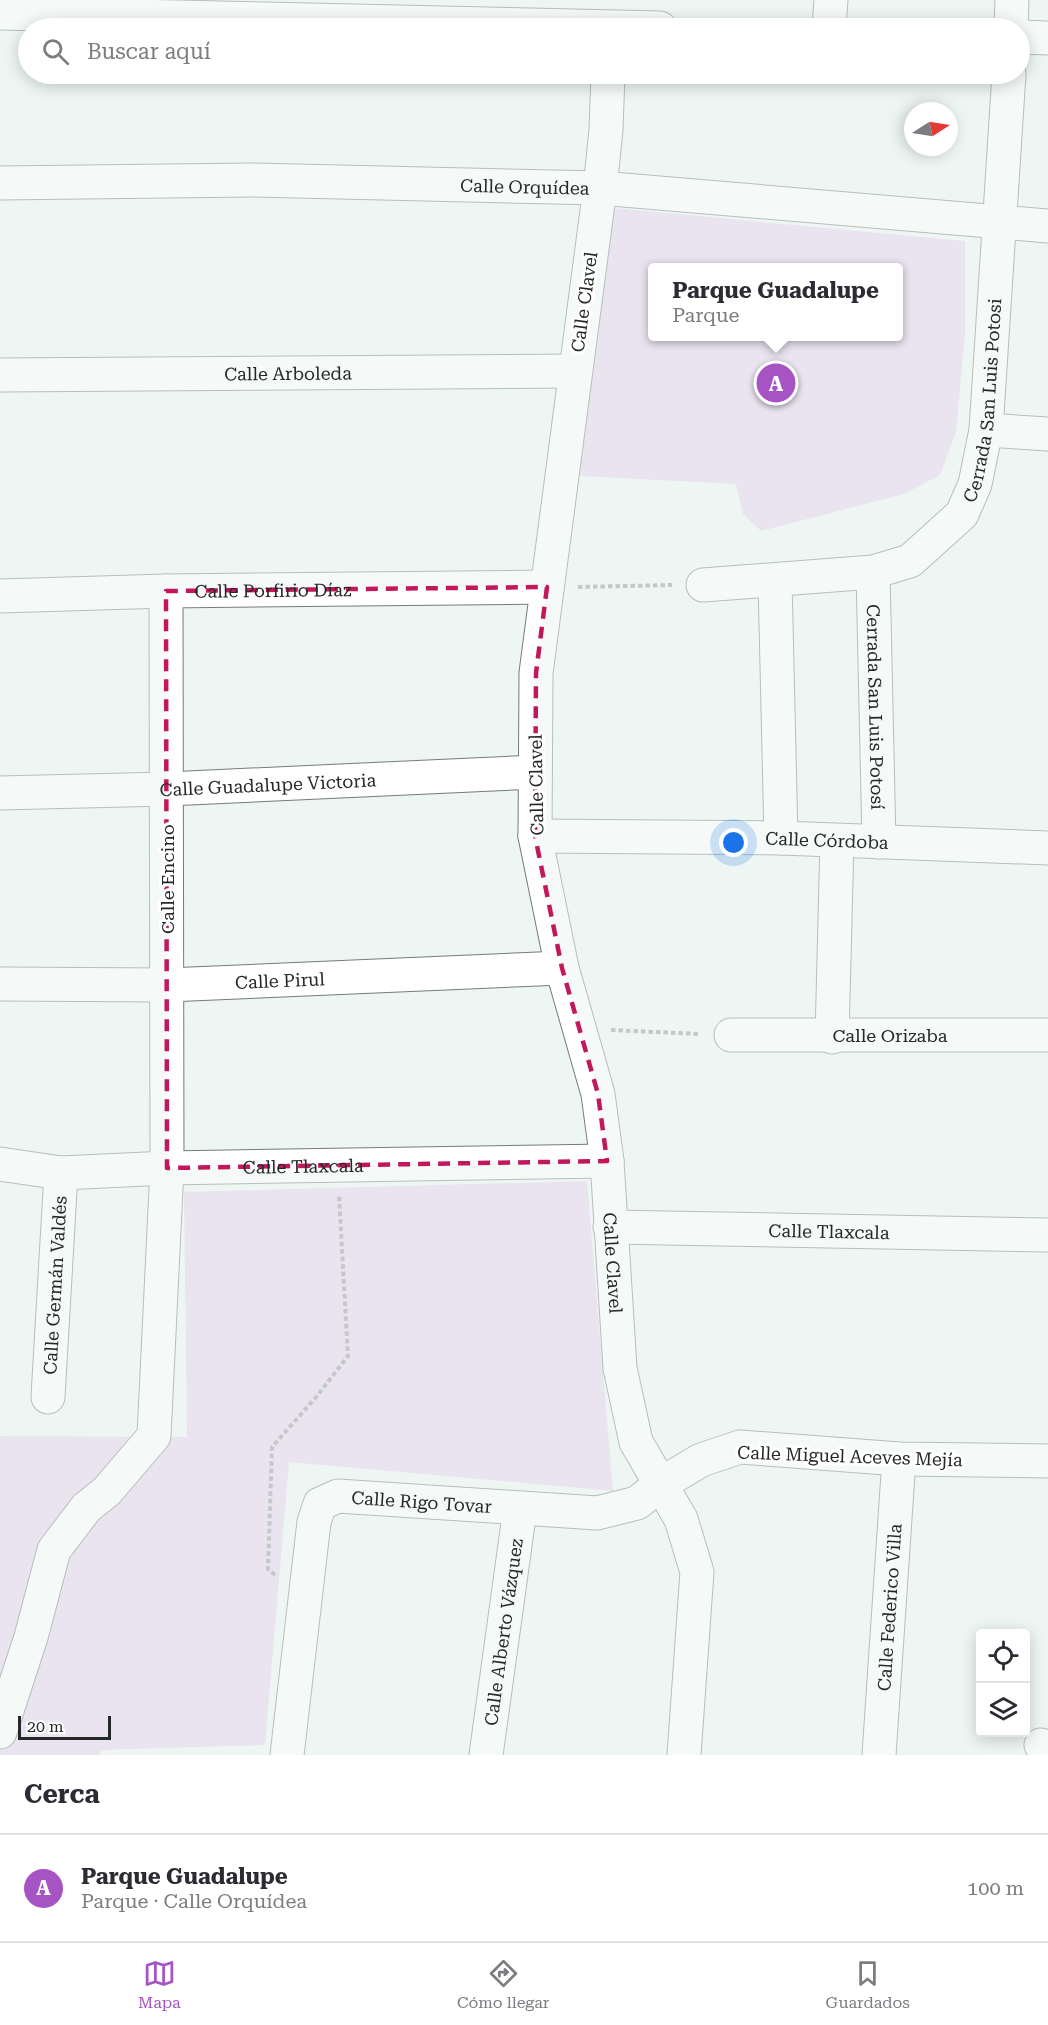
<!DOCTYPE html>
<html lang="es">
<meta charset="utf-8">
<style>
:root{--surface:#fff;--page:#f2f2f3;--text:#2b2b33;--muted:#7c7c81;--line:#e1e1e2;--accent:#a653c3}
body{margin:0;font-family:"Roboto Serif",serif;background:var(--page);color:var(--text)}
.controls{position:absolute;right:18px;bottom:18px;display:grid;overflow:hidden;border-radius:6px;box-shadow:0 3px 15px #0003}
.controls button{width:54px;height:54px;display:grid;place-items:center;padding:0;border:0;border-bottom:2px solid var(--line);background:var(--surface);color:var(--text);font:30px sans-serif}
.compass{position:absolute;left:904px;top:102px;width:54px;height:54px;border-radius:50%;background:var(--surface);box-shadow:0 3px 15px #0003;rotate:78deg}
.scale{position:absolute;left:18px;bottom:15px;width:93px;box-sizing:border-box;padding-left:6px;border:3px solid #252826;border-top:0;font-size:16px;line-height:21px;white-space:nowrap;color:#252826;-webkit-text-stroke:4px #fff;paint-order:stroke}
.you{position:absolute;left:734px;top:843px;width:21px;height:21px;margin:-15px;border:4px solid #fff;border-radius:50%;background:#1a73e8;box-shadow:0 0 0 9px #1a73e833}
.badge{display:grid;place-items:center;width:39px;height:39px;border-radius:50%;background:var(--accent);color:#fff;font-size:20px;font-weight:700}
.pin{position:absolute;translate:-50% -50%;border:3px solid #fff;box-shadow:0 2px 6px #0006}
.popup{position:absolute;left:648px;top:263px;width:255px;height:78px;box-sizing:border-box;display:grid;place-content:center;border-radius:6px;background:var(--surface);filter:drop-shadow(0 2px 4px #0005);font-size:20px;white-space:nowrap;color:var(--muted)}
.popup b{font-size:22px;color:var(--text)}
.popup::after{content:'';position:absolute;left:50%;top:100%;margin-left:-12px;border:12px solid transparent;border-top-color:var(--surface)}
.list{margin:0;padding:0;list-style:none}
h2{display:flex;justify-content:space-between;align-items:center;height:78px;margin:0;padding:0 24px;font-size:26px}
h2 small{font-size:20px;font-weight:400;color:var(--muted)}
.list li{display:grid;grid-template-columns:39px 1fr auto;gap:18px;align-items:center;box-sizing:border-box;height:108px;padding:0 24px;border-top:2px solid var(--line)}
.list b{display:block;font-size:22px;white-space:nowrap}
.list p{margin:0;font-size:20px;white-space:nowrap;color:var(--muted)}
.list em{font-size:20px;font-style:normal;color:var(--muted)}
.icon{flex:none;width:33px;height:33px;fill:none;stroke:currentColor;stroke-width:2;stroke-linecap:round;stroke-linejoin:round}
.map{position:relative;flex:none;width:1048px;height:1755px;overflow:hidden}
.search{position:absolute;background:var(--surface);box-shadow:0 3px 15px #0003;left:18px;right:18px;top:18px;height:66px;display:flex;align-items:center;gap:15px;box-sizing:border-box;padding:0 21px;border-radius:33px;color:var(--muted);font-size:22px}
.sheet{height:186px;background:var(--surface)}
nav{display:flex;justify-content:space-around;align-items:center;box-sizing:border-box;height:84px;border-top:2px solid var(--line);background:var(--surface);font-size:16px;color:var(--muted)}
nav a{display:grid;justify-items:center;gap:3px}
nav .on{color:var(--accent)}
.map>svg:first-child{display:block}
.green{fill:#e5ceee;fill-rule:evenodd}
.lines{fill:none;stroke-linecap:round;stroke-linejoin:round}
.minor-casing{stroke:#747c78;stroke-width:35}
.path{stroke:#8f9592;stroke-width:4;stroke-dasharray:4.5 3;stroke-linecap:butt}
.minor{stroke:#fff;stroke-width:33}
.marked{fill:none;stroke:#c2185b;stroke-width:4.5;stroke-dasharray:12 8;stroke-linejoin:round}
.labels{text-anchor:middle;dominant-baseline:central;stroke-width:6;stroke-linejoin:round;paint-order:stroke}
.street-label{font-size:18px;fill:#252826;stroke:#fff}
</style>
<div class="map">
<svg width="1048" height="1755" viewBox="0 0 1048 1755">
<rect width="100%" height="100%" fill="#edf6f2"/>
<g class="green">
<path d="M 614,208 L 965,241 L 965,333 L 956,432 L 940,475 L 904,494 L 761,531 L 743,514 L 736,484 L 579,476 ZM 653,268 L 899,268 L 899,336 L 653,336 Z"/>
<polygon points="587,1181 613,1491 289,1462 265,1745 101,1750 100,1755 0,1755 0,1436 187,1437 184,1192"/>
</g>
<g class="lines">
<g class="minor-casing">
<g id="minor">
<polyline points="0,13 660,28"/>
<polyline points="829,28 831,0"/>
<polyline points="1011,28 1012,0"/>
<polyline points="1020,37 1048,38"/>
<path id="s1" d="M 608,74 L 606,130 L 600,188 L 536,673 L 535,836 L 562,968 L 598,1094 L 607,1161 L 620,1368 L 636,1442 L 681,1519 L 697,1572 L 684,1755"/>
<path id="s2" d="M 0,183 L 251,180 L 600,188 L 1048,226"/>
<path id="s3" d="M 0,375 L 575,371"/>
<polyline points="986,430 1048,434"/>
<path id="s4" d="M 873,572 L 879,842"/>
<polyline points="775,580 781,838"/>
<path id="s5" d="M 703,585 L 873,572 L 910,561 L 962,514 L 975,484 L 986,430 L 1009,74"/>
<path id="s6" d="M 0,596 L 166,591 L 547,587"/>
<path id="s7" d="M 0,793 L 167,789 L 535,772"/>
<path id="s8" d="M 535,836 L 781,838 L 1048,848"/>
<path id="s9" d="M 0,984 L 167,985 L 562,968"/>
<path id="s10" d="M 731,1035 L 1048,1035"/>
<polyline points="832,1037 837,841"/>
<path id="s11" d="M 0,1164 L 61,1173 L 167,1168 L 607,1161"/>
<path id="s12" d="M 610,1227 L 1048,1235"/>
<path id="s13" d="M 48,1397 L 61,1173"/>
<polyline points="0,1732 31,1637 54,1550 86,1508 107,1491 154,1436 167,1168 166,591"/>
<polyline points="1041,1745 1048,1747"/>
<path id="s14" d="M 287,1755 L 314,1522 L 320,1504 L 338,1496 L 597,1513 L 637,1503 L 661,1484 L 701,1460 L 740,1447 L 899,1459 L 1048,1461"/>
<path id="s15" d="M 486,1755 L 520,1509"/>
<path id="s16" d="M 879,1755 L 899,1459"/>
</g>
</g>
<g class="path">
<polyline points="578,587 672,585"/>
<polyline points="611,1030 700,1034"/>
<polyline points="275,1575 268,1569 272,1447 317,1396 348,1356 339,1196"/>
</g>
<use href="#minor" class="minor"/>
</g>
<path d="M0 0H1048V1755H0ZM 547,587 L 536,673 L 535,836 L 562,968 L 598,1094 L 607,1161 L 167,1168 L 166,591 Z" fill="#edf6f2" fill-opacity=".55" fill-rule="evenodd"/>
<path class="marked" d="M 547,587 L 536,673 L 535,836 L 562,968 L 598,1094 L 607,1161 L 167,1168 L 166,591 Z"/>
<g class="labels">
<g class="street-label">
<text stroke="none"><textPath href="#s2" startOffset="525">Calle Orquídea</textPath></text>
<text transform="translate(584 302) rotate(-82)">Calle Clavel</text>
<text stroke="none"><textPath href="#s3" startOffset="288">Calle Arboleda</textPath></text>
<text stroke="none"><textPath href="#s5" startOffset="396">Cerrada San Luis Potosi</textPath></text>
<text stroke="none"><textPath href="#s6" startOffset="273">Calle Porfirio Díaz</textPath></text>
<text stroke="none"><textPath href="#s4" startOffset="135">Cerrada San Luis Potosí</textPath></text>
<text stroke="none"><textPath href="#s7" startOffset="268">Calle Guadalupe Victoria</textPath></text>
<text transform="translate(536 785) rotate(-91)">Calle Clavel</text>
<text stroke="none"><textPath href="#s8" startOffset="292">Calle Córdoba</textPath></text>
<text transform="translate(167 879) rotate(-90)">Calle Encino</text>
<text stroke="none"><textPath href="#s9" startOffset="280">Calle Pirul</textPath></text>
<text stroke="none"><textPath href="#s10" startOffset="159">Calle Orizaba</textPath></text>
<text stroke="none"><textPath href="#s11" startOffset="304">Calle Tlaxcala</textPath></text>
<text stroke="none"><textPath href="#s12" startOffset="219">Calle Tlaxcala</textPath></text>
<text stroke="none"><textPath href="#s1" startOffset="1202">Calle Clavel</textPath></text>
<text stroke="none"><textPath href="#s13" startOffset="112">Calle Germán Valdés</textPath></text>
<text transform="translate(850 1456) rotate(2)">Calle Miguel Aceves Mejía</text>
<text stroke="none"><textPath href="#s14" startOffset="357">Calle Rigo Tovar</textPath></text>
<text stroke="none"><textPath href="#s16" startOffset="148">Calle Federico Villa</textPath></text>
<text stroke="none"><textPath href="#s15" startOffset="124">Calle Alberto Vázquez</textPath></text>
</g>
</g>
</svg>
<div class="controls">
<button><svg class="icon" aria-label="locate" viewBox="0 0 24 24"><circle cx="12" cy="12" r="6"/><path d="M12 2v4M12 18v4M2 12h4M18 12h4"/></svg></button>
<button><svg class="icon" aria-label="layers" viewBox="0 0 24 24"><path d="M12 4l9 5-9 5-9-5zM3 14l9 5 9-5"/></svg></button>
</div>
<svg class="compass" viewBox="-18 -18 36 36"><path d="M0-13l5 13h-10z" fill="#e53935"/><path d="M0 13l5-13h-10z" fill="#7c7c81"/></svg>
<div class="scale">20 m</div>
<div class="you"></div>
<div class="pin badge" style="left:776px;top:383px">A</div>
<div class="popup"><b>Parque Guadalupe</b>Parque</div>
<div class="search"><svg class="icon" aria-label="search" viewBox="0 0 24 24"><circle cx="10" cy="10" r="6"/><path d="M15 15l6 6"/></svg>Buscar aquí</div>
</div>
<section class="sheet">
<h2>Cerca<small></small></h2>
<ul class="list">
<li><span class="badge">A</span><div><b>Parque Guadalupe</b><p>Parque · Calle Orquídea</p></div><em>100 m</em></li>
</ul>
</section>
<nav>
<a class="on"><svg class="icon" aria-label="map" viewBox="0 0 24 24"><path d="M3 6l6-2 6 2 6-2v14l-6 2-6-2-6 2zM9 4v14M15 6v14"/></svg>Mapa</a>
<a><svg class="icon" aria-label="directions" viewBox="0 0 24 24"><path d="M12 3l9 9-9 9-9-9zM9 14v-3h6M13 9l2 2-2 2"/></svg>Cómo llegar</a>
<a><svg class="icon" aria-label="saved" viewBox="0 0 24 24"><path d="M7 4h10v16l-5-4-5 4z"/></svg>Guardados</a>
</nav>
